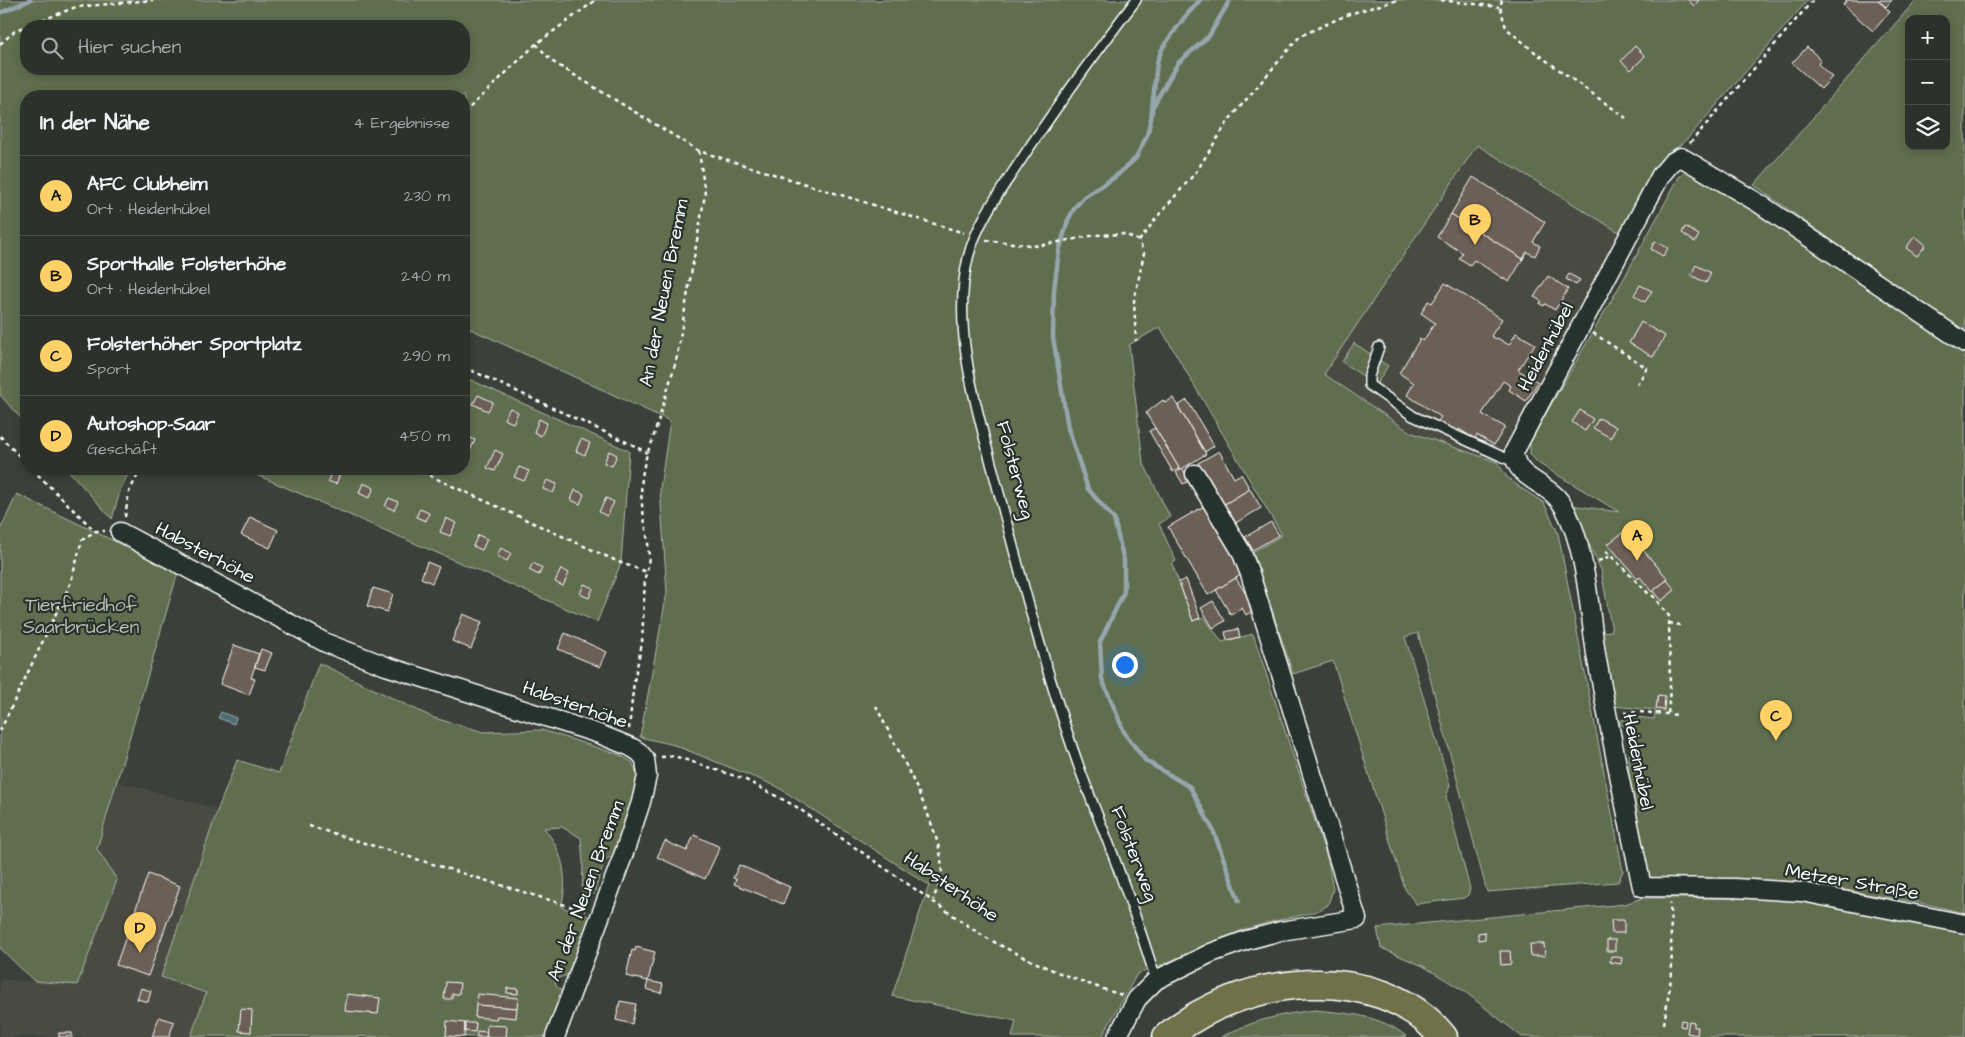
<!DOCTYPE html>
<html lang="de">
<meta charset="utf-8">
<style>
:root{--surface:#2c312c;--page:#383d38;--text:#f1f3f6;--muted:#a6a9a9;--line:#484c48;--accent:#ffd166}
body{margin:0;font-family:"Architects Daughter",sans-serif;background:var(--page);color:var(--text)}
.controls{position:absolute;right:15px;top:15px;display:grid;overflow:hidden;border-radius:10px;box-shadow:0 2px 8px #0003}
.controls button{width:45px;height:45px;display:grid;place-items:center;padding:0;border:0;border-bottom:1px solid var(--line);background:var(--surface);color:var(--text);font:25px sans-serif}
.you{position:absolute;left:1124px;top:664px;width:18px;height:18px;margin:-12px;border:4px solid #fff;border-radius:50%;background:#1a73e8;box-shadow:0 0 0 8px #1a73e833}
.badge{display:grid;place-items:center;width:32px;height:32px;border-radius:50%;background:var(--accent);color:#111;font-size:16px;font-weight:700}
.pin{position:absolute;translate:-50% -41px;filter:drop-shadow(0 1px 2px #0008)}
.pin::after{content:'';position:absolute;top:26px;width:18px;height:15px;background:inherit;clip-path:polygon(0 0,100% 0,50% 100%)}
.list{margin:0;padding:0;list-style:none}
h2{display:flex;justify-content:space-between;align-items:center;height:65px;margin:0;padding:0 20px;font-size:21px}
h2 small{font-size:16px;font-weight:400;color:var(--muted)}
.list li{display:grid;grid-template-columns:32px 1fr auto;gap:15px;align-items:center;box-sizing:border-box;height:80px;padding:0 20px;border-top:1px solid var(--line)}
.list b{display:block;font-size:19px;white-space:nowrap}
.list p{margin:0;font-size:16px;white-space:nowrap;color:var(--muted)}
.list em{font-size:16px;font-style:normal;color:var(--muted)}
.icon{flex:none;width:28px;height:28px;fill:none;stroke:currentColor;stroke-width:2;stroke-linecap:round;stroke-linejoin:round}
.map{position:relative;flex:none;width:1965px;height:1037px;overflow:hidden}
.search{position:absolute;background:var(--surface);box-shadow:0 2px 8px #0003;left:20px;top:20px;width:450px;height:55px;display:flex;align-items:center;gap:12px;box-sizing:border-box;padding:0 18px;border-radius:20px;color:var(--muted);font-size:19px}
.panel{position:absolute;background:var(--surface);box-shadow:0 2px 8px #0003;left:20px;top:90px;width:450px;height:385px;border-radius:20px}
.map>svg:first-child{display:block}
.built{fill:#4a4b43}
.green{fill:#5f6e50;stroke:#afb6a8;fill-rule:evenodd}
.water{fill:#4e6d75;stroke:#95a7ac}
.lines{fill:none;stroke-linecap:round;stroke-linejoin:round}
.stream{stroke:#95a7ac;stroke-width:4.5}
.building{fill:#6c6157;stroke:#fff}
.lane-casing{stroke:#fff;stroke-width:12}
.street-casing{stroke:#fff;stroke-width:21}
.primary-casing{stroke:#fff;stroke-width:31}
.path{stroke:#fff;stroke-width:2.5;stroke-dasharray:4 4;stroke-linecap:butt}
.lane{stroke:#26332d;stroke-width:9}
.street{stroke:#26332d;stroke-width:18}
.primary{stroke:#6f704a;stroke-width:28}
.labels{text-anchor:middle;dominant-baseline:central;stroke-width:4.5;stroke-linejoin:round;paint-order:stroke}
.street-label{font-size:19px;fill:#fff;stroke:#26332d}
.park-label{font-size:19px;fill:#b7beb0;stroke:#26332d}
</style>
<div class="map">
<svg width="1965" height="1037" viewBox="0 0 1965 1037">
<rect width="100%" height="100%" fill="#3b413a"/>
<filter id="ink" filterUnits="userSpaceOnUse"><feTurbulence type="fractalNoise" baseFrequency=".02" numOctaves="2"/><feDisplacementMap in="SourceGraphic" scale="10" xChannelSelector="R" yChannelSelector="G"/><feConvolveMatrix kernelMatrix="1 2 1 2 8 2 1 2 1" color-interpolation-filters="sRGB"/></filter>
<g filter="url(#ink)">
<g class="built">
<polygon points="1477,145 1622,234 1497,462 1410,432 1323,374"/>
<polygon points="118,782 218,809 161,977 206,993 191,1035 205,1037 0,1037 0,980 77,984 97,849"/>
</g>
<g class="green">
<path d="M 0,0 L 1808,0 L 1689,137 C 1681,145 1672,150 1665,158 C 1649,180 1636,210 1622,234 L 1477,145 L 1324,374 L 1410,432 L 1497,462 L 1507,477 L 1521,488 L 1544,503 L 1558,533 L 1623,871 L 1618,882 L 1487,892 L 1418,633 L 1405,637 L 1450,785 L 1446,797 L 1470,889 L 1468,895 L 1464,898 L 1416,904 L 1405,889 L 1333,661 L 1293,674 L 1253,552 L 1282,535 L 1160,327 L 1129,345 L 1143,462 L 1170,517 L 1159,524 L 1176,561 L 1172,564 L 1193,621 L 1204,617 L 1222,642 L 1253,634 L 1328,861 L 1333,889 L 1328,905 C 1315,914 1304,914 1289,918 C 1274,921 1258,925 1244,930 C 1208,943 1174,962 1137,974 L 1102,1037 L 1012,1037 L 1016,1021 L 892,996 L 929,885 L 776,786 L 674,745 L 640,737 L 667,592 L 660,488 L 670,421 L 464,326 L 464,96 L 26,96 L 26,424 L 0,395 ZM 26,26 L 464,26 L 464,69 L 26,69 Z"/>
<path d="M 1916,0 L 1965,0 L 1965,335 C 1896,284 1824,236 1754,185 ZM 1909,19 L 1946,19 L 1946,146 L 1909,146 Z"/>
<path d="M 1690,172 L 1725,189 L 1965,348 L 1965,913 L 1921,903 L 1802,883 L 1647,878 L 1628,780 L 1630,752 L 1627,729 L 1624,725 L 1619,725 L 1619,722 C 1628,714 1642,718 1654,719 L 1655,710 L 1612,706 L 1601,632 L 1612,631 L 1601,570 L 1571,505 L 1619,512 L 1538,463 L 1530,454 L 1530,441 L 1623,280 L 1679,177 L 1684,173 Z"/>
<polygon points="1354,343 1388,366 1376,385 1342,362"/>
<polygon points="464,377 629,451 621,563 597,622 243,469 464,469"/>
<polygon points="67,469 131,469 121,488 112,519"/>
<polygon points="17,494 178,572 97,849 117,880 77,985 34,981 0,948 0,530"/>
<path d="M 319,663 L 434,718 L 484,732 L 542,730 L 620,755 L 632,762 L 638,776 L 635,800 L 617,853 L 605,860 L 594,894 L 582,897 L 583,863 L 581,838 L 562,827 L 544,828 C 563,851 569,878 561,907 L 588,916 L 591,919 L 577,964 L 572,962 L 568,975 L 555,979 L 556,986 L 565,993 L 548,1037 L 191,1036 L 206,993 L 161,977 L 218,809 L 237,760 L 279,773 Z"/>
<polygon points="1642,898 1775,898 1813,903 1965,933 1965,1037 1522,1037 1464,991 1423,966 1381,948 1377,928 1625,904"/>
<path d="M 1314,1010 C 1347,1013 1381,1015 1407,1037 L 1221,1037 C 1254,1020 1278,1015 1314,1010 Z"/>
</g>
<polygon class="water" points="221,712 236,718 234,724 218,718"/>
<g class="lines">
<g class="stream">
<polyline points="1200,0 1184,18 1163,47 1157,62 1151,119 1147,135 1136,158 1115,177 1084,197 1075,207 1068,220 1059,251 1054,290 1053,337 1068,428 1088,489 1114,519 1124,561 1124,592 1100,642 1102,679 1125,734 1146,761 1190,787 1213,830 1239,901"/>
<polyline points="0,13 30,0"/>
<polyline points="1153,106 1178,63 1209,36 1230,0"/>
</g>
</g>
<g class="building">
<polygon points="1688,0 1699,0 1694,6"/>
<polygon points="1847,0 1878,0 1890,12 1873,31 1843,5"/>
<polygon points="1878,0 1892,0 1886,7"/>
<polygon points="1635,46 1645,56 1631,70 1621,61"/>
<polygon points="1807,47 1821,60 1818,64 1832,77 1821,89 1792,63"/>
<polygon points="1473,177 1545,222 1533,242 1540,246 1535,256 1527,252 1523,259 1451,214"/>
<polygon points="1451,214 1523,259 1509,282 1474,260 1470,265 1459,258 1463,253 1437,237"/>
<polygon points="1685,227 1699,235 1695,242 1682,233"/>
<polygon points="1915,236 1926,245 1917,256 1906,248"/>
<polygon points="1655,241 1668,248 1663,256 1651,249"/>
<polygon points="1696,265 1711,273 1706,283 1691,275"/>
<polygon points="1569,274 1580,280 1576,285 1566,279"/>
<polygon points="1548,276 1568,289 1555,310 1545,304 1544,306 1540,304 1541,301 1534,297"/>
<polygon points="1445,283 1502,319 1491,336 1496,339 1497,338 1509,345 1516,333 1535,344 1518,370 1538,382 1526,401 1509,390 1511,386 1503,381 1482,414 1505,427 1494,445 1477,435 1475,439 1459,429 1457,433 1438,421 1441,417 1407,395 1414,383 1399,373 1420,339 1423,341 1435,323 1421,313 1428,301 1432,303"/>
<polygon points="1640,285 1652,291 1645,302 1634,295"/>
<polygon points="1641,322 1665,336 1653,357 1629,343"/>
<polygon points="478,395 493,402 488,411 473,404"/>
<polygon points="1173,398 1206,454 1180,470 1146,413 1163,400 1165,403"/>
<polygon points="1187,400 1214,446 1205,452 1178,406"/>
<polygon points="510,408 518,412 513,423 504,419"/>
<polygon points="1580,410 1593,419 1585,431 1572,422"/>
<polygon points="1599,418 1616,427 1611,438 1593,428"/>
<polygon points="539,419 547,423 541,436 534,432"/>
<polygon points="1155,428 1179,468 1173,472 1149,431"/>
<polygon points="468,437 475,440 469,453 464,450 464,445"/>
<polygon points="581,439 590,443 585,455 576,451"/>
<polygon points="495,450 503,454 495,471 487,468"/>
<polygon points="609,451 617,455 612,466 604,463"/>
<polygon points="1219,451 1234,478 1241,474 1250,489 1223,505 1198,463"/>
<polygon points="519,467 529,471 524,481 514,477"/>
<polygon points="304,469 312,469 310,474 303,470"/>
<polygon points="1183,469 1189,481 1183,484 1176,472"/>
<polygon points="332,470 340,474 336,484 328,481"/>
<polygon points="547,480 557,484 553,493 543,489"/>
<polygon points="363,483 374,488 369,498 359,493"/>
<polygon points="1250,489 1261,508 1234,524 1223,505"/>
<polygon points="575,490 584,494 580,504 571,500"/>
<polygon points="389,498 398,502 394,510 385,506"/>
<polygon points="606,498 614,502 607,516 599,512"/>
<polygon points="1204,506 1244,573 1208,595 1168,527"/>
<polygon points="420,509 429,513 426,521 416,517"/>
<polygon points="250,517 278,530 270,548 241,535"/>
<polygon points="446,518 456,523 450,536 440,532"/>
<polygon points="1271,522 1279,535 1253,550 1245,537"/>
<polygon points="1626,530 1668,579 1652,592 1640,577 1638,579 1608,544"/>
<polygon points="478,535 487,539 482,550 473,546"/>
<polygon points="501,548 511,553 507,561 497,556"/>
<polygon points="427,562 439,567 432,583 421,578"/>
<polygon points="533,563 542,568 539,575 529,570"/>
<polygon points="561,569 569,573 563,586 555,582"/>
<polygon points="1236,578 1255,609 1246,615 1242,608 1231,615 1216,590"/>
<polygon points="1186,579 1200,618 1193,621 1179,582"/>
<polygon points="1667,580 1675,590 1661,601 1653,591"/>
<polygon points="584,584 593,588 589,598 580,594"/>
<polygon points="373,588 393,594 387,612 367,606"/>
<polygon points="1213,601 1225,621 1213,628 1201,608"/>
<polygon points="463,614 482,622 471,649 452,641"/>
<polygon points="1238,629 1240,637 1227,640 1225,632"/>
<polygon points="565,633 607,652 600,667 558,649"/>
<polygon points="234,645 259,654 251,678 255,679 249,695 220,684"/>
<polygon points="261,649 272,653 265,670 255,667"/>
<polygon points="1658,695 1665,696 1664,710 1656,709"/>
<polygon points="694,835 720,847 705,879 657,857 665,841 687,851"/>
<polygon points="739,865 790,887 783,904 734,884 736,879 733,878"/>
<polygon points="148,874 180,886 148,976 116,965"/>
<polygon points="1611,920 1624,920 1624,933 1612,933"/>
<polygon points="1485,932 1485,939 1478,940 1478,933"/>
<rect x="1607" y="940" width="8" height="11"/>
<polygon points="1530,944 1544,944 1545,956 1531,956"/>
<polygon points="636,947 655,952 648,981 626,976 632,950 635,951"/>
<polygon points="1500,951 1510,951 1511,964 1501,965"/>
<polygon points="1611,956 1622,958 1621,964 1610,962"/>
<polygon points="648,981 663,984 661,993 646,989"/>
<polygon points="446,982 460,983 459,994 452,994 452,999 444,999"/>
<polygon points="141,988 151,991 148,1002 137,999"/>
<polygon points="507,988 518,989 518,994 507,993"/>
<polygon points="347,994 380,998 378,1014 345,1011"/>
<polygon points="477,994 518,998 517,1008 476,1005"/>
<polygon points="620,1001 636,1004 632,1024 616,1020"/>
<polygon points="476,1005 517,1008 516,1018 497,1016 496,1019 475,1017"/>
<polygon points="241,1009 252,1010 251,1032 239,1031"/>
<polygon points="159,1017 174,1022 169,1037 152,1037"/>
<polygon points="1681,1020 1686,1021 1685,1027 1680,1026"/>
<polygon points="447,1021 465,1023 464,1037 446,1036"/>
<polygon points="1689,1021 1694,1022 1694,1027 1698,1027 1697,1035 1687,1033"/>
<polygon points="465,1023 476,1023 475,1032 465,1031"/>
<polygon points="487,1025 507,1026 506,1037 486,1037"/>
<polygon points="477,1031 487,1032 486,1037 477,1037"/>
<rect x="59" y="1033" width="13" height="4"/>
</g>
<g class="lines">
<g class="lane-casing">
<g id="lane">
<path d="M 1136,0 C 1094,55 1053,111 1015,169 C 997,196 976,225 968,258 C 951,329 977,409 995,478 C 1020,574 1045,670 1078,764 C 1091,801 1107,837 1120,874 C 1133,909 1145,944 1156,980"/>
<polyline points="1379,347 1369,376 1369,385 1413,416 1516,463"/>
</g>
</g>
<g class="street-casing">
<g id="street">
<path d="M 1965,343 L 1760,204 L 1681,157 L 1672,162 L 1661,175 L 1514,452 C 1515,475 1537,480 1553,494 C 1564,503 1570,519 1575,533 C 1588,573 1590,618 1597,660 C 1611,736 1626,812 1642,887 L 1734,888 L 1802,892 L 1965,924"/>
<polyline points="120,532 326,643 386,666 599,734 631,747 639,752 645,759 647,776 641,802 624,853 555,1037"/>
<polyline points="1117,1037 1137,999 1156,980 1211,953 1247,940 1281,931 1357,919 1250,574 1241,551 1195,474"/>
</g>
</g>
<g class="primary-casing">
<path id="primary" d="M 1167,1037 C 1238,976 1378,957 1443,1037"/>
</g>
<g class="path">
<polyline points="1441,0 1499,7"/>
<polyline points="1502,0 1500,7 1506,28 1536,53 1626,118"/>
<polyline points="27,26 76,7 153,0"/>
<polyline points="0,44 16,30 26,26"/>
<polyline points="536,44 553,62 699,151 964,233"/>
<polyline points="464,113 536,44 596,0"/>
<polyline points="1690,143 1813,0"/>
<polyline points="986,240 1038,246 1096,235 1125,234 1139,241 1144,253 1134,301 1136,341"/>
<polyline points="1139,241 1158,216 1196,172 1229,120 1300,36 1349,14 1398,0"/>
<polyline points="1593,333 1647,368 1637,385"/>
<polyline points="464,367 635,446 647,453"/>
<polyline points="0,436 26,463"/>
<polyline points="32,469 95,531"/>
<polyline points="415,469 621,563 647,572"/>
<polyline points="125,517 129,492 141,469"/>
<polyline points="1606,551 1648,593 1653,596 1669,616 1670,688 1668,715"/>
<polyline points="1598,561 1611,556"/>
<polyline points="1669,623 1680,625"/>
<path d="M 876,706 C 894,744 949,839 941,878 C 940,885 935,893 933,900"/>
<polyline points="1624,713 1640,712 1680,715"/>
<path d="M 629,729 L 634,681 L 642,643 L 645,577 C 653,556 646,533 643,511 C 639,490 642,462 652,442 L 676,361 L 705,194 L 699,151"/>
<polyline points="0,731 71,582 82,540 95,531 105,531"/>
<path d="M 661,757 L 674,756 L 744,779 L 795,806 L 980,934 C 1025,960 1073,980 1122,995"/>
<polyline points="309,826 585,911"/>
<polyline points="1664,1024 1672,972 1670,903"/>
</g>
<use href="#lane" class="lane"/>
<use href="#street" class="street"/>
<use href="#primary" class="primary"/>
</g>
</g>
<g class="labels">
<g class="street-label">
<text transform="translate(664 293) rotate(-79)">An der Neuen Bremm</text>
<text transform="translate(1546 347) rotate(-62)">Heidenhübel</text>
<text transform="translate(1015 470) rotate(75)">Folsterweg</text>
<text transform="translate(205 553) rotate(28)">Habsterhöhe</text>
<text transform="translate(575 705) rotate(19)">Habsterhöhe</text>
<text transform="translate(1638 762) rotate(79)">Heidenhübel</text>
<text transform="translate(1134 854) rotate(69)">Folsterweg</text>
<text transform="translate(1852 882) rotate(10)">Metzer Straße</text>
<text transform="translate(951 887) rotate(34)">Habsterhöhe</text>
<text transform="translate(586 891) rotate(-70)">An der Neuen Bremm</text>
</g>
<g class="park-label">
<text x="81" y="605">Tierfriedhof<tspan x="81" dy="22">Saarbrücken</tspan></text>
</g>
</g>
</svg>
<div class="controls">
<button>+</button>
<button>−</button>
<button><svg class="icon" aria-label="layers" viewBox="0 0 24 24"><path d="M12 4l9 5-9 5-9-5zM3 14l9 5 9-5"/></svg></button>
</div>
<div class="you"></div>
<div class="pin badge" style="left:1637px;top:561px">A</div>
<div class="pin badge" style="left:1475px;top:245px">B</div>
<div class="pin badge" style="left:1776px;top:741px">C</div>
<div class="pin badge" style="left:140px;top:953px">D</div>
<div class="search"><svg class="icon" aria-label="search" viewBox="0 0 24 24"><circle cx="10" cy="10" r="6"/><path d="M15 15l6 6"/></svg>Hier suchen</div>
<section class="panel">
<h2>In der Nähe<small>4 Ergebnisse</small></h2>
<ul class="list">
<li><span class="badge">A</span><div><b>AFC Clubheim</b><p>Ort · Heidenhübel</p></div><em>230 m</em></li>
<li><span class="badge">B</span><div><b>Sporthalle Folsterhöhe</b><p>Ort · Heidenhübel</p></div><em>240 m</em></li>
<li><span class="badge">C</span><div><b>Folsterhöher Sportplatz</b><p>Sport</p></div><em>290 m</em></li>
<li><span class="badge">D</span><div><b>Autoshop-Saar</b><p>Geschäft</p></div><em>450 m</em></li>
</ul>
</section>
</div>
